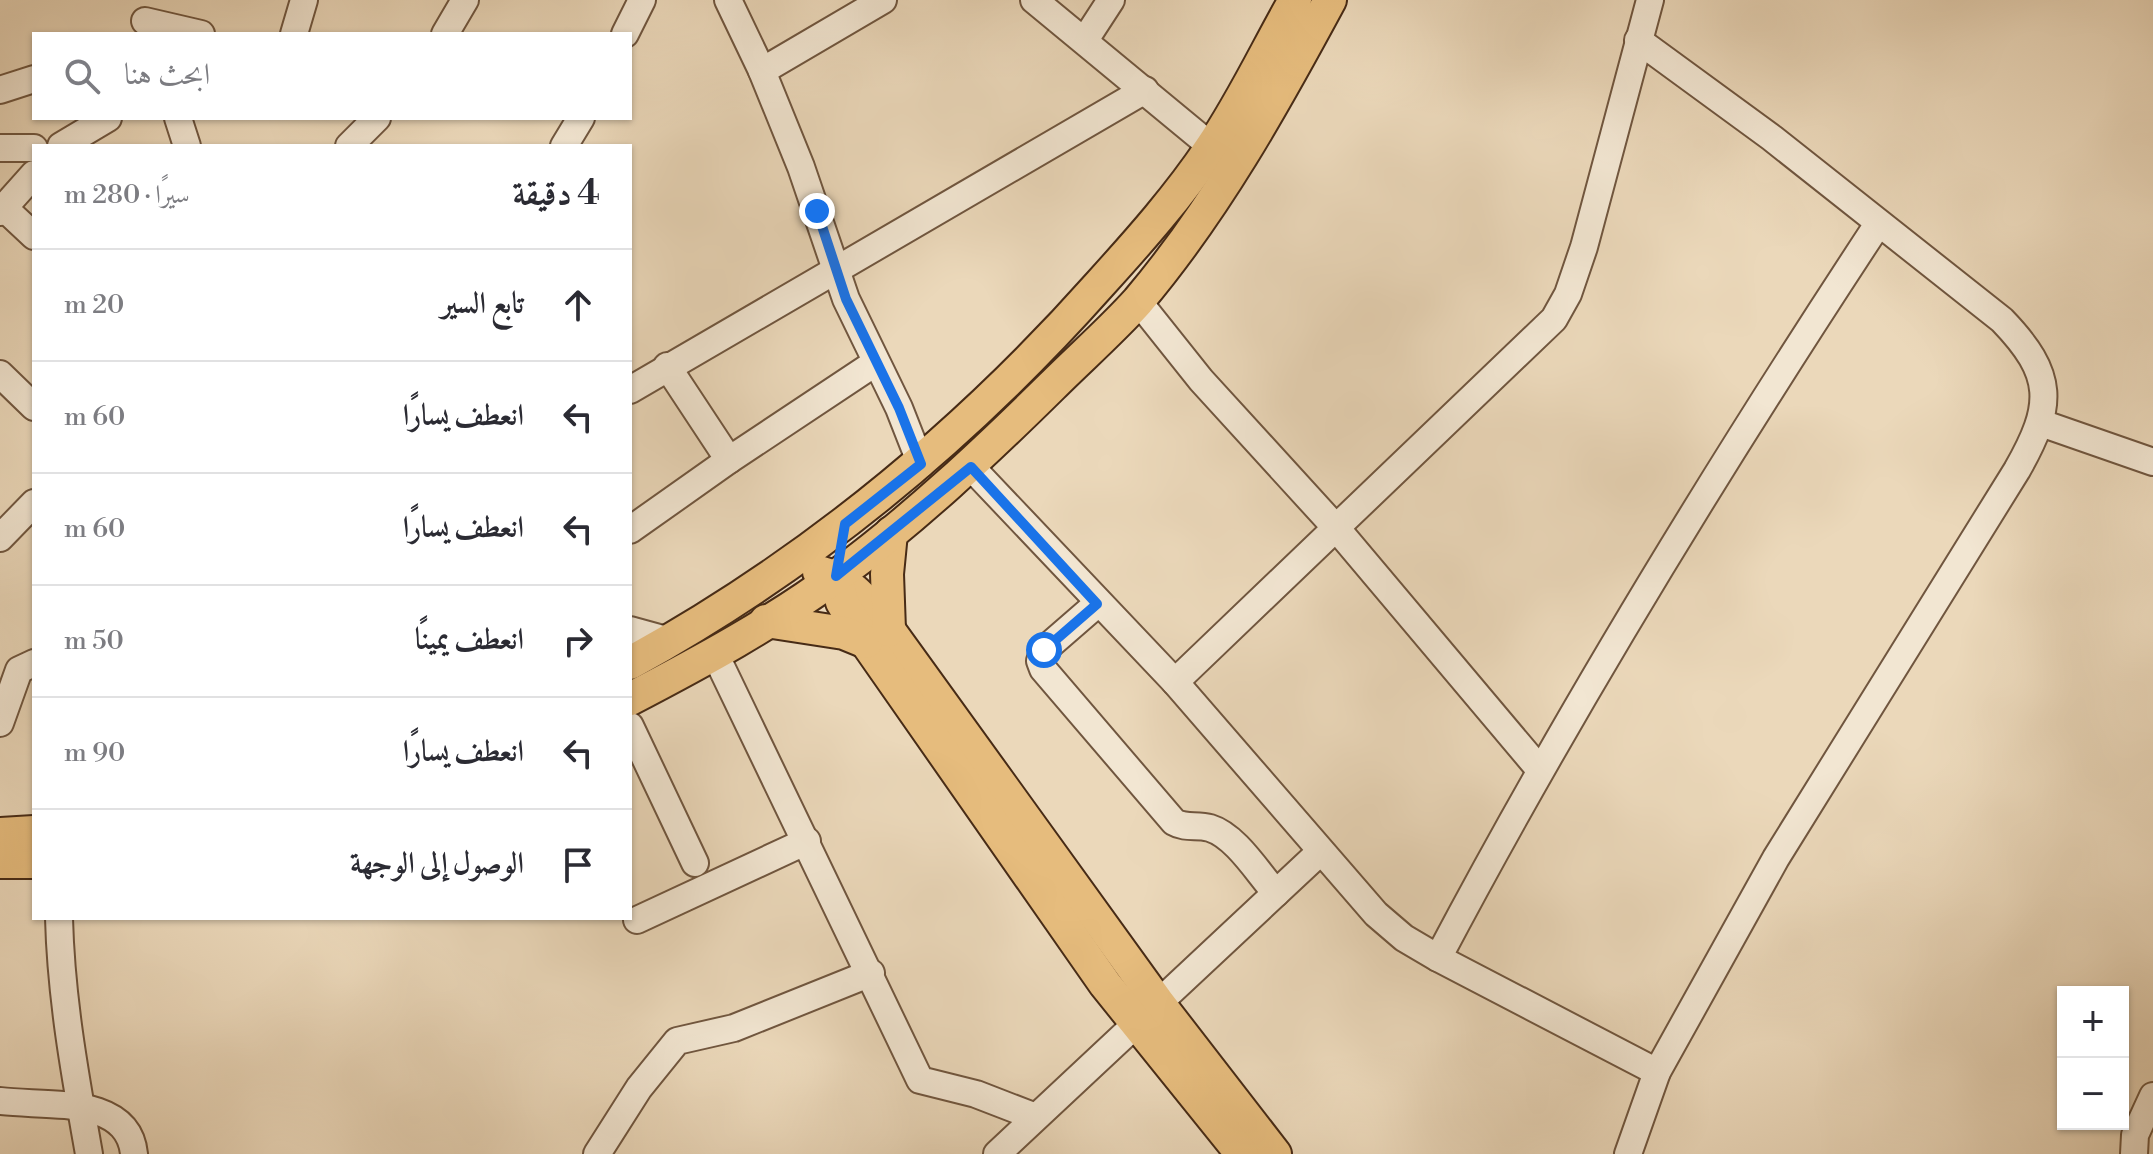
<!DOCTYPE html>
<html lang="ar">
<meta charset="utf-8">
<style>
:root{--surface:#fff;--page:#f7f7f7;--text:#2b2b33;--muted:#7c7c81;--line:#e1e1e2}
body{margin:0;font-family:"Libre Bodoni",Amiri,serif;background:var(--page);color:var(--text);direction:rtl}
.controls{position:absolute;right:24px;bottom:24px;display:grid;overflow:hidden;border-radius:0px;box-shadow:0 2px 6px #0004}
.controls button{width:72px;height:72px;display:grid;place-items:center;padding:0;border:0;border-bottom:2px solid var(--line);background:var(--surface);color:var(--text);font:40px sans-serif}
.stop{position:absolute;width:24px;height:24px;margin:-18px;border:6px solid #1a73e8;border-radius:50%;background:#fff}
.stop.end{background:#1a73e8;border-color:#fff;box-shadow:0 2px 8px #0008}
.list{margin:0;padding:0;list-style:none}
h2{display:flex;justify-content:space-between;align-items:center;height:104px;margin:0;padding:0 32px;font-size:34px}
h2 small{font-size:26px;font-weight:400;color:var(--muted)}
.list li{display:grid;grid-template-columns:52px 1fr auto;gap:24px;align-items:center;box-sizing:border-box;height:112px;padding:0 32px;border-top:2px solid var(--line)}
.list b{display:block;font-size:30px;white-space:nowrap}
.list em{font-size:26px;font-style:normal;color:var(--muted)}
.icon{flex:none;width:44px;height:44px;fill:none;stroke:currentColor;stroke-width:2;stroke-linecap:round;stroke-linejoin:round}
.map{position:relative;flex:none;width:2153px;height:1154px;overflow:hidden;direction:ltr}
.search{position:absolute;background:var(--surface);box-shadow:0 2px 6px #0004;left:32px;top:32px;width:600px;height:88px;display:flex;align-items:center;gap:20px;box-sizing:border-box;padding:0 28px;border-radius:0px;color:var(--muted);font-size:30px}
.panel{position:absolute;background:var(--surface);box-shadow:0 2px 6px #0004;left:32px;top:144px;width:600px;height:776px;border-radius:0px;direction:rtl}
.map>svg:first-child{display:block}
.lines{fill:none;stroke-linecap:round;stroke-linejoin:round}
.minor-casing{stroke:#70563f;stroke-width:30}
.major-casing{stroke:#472b16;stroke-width:36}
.minor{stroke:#f2e6d2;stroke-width:26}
.major{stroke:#e6bc7d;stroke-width:32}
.route{stroke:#1a73e8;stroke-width:10}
</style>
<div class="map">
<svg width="2153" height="1154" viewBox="0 0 2153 1154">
<rect width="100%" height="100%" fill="#ebd8ba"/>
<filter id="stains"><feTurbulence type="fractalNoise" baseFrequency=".0025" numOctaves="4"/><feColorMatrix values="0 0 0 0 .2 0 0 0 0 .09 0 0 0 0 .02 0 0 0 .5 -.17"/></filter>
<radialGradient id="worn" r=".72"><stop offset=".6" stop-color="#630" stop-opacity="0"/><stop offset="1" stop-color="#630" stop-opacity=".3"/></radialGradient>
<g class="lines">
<g class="minor-casing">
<g id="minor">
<polyline points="728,0 762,71 801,167 846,299 899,408 921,464"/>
<polyline points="1034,0 1212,147"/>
<polyline points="145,21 201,34"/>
<polyline points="294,34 304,0"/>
<polyline points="445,34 465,0"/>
<polyline points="625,34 642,0"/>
<polyline points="1085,40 1111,0"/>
<polyline points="762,71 883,0"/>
<polyline points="0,90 34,79"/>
<polyline points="178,118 187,146"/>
<polyline points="61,146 108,118"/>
<polyline points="349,146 377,118"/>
<polyline points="564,146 581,118"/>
<polyline points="0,148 34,148"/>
<polyline points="4,208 34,236"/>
<polyline points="0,212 34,174"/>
<polyline points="1138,301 1201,380 1337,529 1540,770"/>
<polyline points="667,366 729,460"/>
<polyline points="0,374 34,407"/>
<polyline points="630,390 1145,90"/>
<polyline points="2041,423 2153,462"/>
<polyline points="971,467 1175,682 1376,914 1404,938 1438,958 1657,1072"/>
<polyline points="630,530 729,460 875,363"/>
<polyline points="0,538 34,503"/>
<path d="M 1097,604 L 1044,650 L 1040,661 L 1043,669 L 1174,822 C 1186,829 1197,824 1210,828 C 1236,836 1258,873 1276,893"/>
<polyline points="630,630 670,641"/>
<polyline points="715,654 920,1080 976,1094 1033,1116"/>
<polyline points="1175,682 1554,319 1568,294 1584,247 1650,0"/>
<polyline points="0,723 19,670 34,663"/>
<polyline points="630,726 695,863"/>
<path d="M 59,918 C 61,998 75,1075 89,1154"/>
<polyline points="637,920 807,841"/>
<path d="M 1438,958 C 1571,706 1722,461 1878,224"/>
<path d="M 0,1101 C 43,1107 128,1094 134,1154"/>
<polyline points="597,1154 639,1088 677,1041 734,1028 871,973"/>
<polyline points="997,1154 1320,852"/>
<path d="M 1628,1154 L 1657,1072 L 1776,858 L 2017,470 C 2054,405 2055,375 2002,320 L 1772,138 L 1638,40"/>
<polyline points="2134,1154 2135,1135 2153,1096"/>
</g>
</g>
<g class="major-casing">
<g id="major">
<path d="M 819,572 C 852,580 868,605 889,630 L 1159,1004 L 1275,1154"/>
<polyline points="838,586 842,602 866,642 1105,984 1242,1154"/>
<polyline points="766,621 844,633 866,642"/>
<polyline points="889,630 887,574 891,533"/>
<path d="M 630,663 C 808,565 965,436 1100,284 C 1139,241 1179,196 1211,148 C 1243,101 1267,49 1295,0"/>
<path d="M 630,699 C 701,662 773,623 838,575 C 915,518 984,453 1052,386 C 1080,358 1111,331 1138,301 C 1215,210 1274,104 1330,0"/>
<polyline points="0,834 34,832"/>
<polyline points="0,862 34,862"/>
</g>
</g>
<use href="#minor" class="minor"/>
<use href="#major" class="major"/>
</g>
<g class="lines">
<polyline class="route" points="817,211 846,299 899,408 921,464 845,524 836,576 971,467 1097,604 1044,650"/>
</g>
<rect width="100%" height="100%" filter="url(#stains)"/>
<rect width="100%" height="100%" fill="url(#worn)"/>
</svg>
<div class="controls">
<button>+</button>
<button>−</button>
</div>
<div class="stop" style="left:1044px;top:650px"></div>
<div class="stop end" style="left:817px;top:211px"></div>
<div class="search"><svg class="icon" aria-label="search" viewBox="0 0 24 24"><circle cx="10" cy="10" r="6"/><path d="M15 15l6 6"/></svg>ابحث هنا</div>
<section class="panel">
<h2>4 دقيقة<small>سيرًا · 280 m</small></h2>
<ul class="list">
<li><svg class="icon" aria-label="ahead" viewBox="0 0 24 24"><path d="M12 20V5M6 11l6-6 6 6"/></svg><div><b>تابع السير</b></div><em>20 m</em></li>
<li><svg class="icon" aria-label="left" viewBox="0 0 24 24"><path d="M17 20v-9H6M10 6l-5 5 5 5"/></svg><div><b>انعطف يسارًا</b></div><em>60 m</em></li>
<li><svg class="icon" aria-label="left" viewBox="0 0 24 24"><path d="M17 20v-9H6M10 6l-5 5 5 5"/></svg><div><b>انعطف يسارًا</b></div><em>60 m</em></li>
<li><svg class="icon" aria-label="right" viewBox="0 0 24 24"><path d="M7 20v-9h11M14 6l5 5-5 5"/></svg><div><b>انعطف يمينًا</b></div><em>50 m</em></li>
<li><svg class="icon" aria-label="left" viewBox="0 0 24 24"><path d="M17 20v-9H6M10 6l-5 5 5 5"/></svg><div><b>انعطف يسارًا</b></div><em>90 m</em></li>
<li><svg class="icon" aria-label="arrive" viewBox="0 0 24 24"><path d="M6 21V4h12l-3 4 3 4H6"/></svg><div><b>الوصول إلى الوجهة</b></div></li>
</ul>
</section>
</div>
